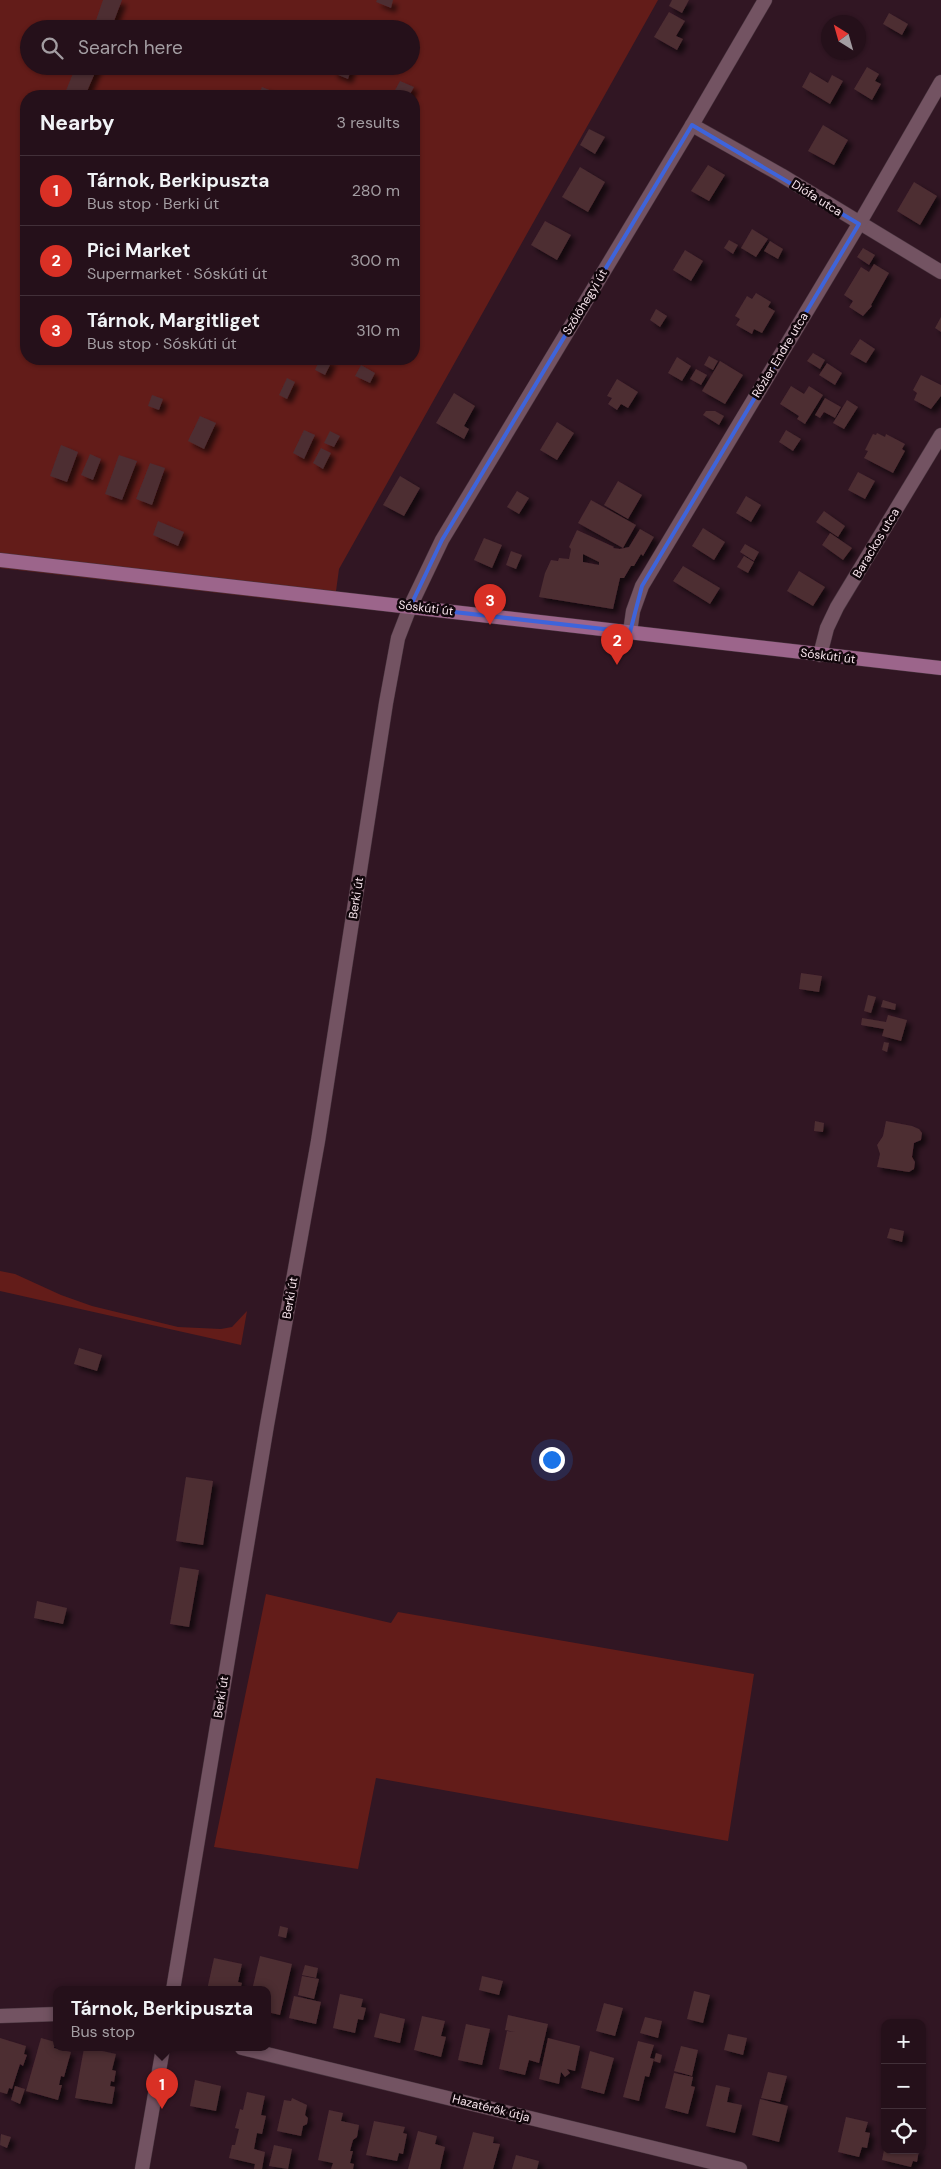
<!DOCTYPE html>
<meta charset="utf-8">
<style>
:root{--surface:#25101a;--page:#311e27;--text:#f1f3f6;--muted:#a39da2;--line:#423039;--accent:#d93025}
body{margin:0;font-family:"DM Sans",sans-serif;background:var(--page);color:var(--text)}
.controls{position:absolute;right:15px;bottom:15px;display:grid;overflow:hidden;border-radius:10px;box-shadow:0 1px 4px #0004}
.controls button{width:45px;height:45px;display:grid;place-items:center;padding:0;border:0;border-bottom:1px solid var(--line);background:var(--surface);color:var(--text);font:25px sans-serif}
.compass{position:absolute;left:821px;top:15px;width:45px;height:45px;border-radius:50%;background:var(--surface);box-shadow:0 1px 4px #0004;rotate:323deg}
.you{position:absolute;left:551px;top:1459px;width:18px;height:18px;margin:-12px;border:4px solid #fff;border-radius:50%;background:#1a73e8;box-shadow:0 0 0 8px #1a73e833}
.badge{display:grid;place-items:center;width:32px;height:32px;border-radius:50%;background:var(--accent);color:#fff;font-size:16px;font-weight:700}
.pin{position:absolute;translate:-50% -41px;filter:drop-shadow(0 1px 2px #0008)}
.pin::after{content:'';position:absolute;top:26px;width:18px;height:15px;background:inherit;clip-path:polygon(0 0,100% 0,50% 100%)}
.popup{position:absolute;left:53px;top:1986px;width:218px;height:65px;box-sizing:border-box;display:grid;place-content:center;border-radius:10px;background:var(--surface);filter:drop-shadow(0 1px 4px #0005);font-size:16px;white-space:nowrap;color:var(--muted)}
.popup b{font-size:19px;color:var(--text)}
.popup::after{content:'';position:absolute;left:50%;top:100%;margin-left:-10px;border:10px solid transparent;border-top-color:var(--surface)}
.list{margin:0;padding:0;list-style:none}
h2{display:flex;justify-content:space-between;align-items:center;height:65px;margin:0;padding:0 20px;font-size:21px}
h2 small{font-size:16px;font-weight:400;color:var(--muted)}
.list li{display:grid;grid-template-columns:32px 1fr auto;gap:15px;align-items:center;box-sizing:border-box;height:70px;padding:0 20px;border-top:1px solid var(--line)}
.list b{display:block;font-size:19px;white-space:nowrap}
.list p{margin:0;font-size:16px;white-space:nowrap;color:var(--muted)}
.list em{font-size:16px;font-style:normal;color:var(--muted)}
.icon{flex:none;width:28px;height:28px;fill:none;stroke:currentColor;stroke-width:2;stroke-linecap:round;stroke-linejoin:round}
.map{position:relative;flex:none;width:941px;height:2169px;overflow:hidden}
.search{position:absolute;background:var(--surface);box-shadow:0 1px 4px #0004;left:20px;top:20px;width:400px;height:55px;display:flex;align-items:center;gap:12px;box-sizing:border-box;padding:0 18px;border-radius:28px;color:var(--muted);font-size:19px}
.panel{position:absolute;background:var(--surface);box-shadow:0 1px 4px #0004;left:20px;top:90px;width:400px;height:275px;border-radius:20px}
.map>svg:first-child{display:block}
.green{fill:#631c19;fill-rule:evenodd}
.building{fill:#4d2d33;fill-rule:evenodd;filter:url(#shadow)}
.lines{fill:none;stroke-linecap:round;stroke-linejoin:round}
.minor-casing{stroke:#48343e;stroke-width:15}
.tertiary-casing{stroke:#48343e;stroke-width:15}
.secondary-casing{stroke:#48343e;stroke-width:15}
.minor{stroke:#735362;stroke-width:14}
.tertiary{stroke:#735362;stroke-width:14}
.secondary{stroke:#9c658b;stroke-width:14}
.marked{fill:none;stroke:#3e64db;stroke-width:4;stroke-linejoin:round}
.labels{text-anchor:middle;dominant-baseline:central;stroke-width:5;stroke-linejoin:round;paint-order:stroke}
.street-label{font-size:12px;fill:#f7e4ec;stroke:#11060b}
</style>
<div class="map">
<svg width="941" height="2169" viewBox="0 0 941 2169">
<defs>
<filter id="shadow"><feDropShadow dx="4.5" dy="4.5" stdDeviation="2.5" flood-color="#0009"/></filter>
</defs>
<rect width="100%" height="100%" fill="#311623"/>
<g class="green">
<path d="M 0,0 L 658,0 L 339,569 L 334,606 L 0,568 ZM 29,29 L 411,29 L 411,66 L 29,66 ZM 26,96 L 414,96 L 414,359 L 26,359 Z"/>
<polygon points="0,1271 15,1274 61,1295 92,1306 178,1327 221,1329 232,1327 247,1311 241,1345 0,1291"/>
<polygon points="266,1594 391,1623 398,1612 754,1674 728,1841 376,1778 358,1869 214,1847"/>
</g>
<g class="building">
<polygon points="103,0 122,0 111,29 93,29"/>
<polygon points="377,0 393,0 391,8 376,2"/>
<polygon points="672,0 689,0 682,13 669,6"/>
<polygon points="669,12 685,21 676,36 683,39 677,50 654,37"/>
<polygon points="889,13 908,24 902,35 883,24"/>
<polygon points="76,66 98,66 85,96 72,96 65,93"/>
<polygon points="336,66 352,66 348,79 333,73"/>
<polygon points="867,67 879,74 875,81 881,84 872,100 854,89"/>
<polygon points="810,72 828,83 832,75 843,81 830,104 802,87"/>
<polygon points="400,81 414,87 409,96 393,94"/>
<polygon points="262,87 277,93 276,96 258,96"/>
<polygon points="823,125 848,140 834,165 808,151"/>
<polygon points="589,129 605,137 595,154 580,145"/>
<polygon points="708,165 725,175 709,201 691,191"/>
<polygon points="580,167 605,182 588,212 562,197"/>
<polygon points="914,182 937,196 920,225 897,211"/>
<polygon points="545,221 571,235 557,260 531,245"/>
<polygon points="752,229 768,239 756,257 741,248"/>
<polygon points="729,240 738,245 733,254 724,248"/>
<polygon points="770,241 783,249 778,259 764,251"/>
<polygon points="863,248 875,255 869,265 857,257"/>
<polygon points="685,250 703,261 691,281 673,270"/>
<polygon points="874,264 889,273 871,305 872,306 863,316 849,307 853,301 844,295 861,267 869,272"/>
<polygon points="756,293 771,302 768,307 775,311 762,333 754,329 752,334 736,325 740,319 735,316 747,296 752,299"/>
<polygon points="656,309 667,316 660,327 650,320"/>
<polygon points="941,317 941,332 935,328"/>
<polygon points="860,339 875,349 866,363 850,354"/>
<polygon points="813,353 825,360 820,369 807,361"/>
<polygon points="709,356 718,361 713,370 704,365"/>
<polygon points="677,357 691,366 682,381 668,373"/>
<polygon points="320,359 332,361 325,375 315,370"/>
<polygon points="720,361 743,375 725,404 702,391"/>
<polygon points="827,363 842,373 835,385 819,375"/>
<polygon points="361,365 375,373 370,383 355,376"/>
<polygon points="696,369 707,375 701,385 690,379"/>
<polygon points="921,375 941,385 941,396 931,409 914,400 917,393 913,390"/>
<polygon points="287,378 295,382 287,399 279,395"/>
<polygon points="617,379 638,392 628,408 621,404 617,410 608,404 612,398 607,396"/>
<polygon points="791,386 804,394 809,386 823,395 805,424 797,419 799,416 780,404"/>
<polygon points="454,393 475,406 464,426 469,429 464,439 436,423"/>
<polygon points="152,395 163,399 159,410 148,406"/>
<polygon points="825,398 841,407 835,418 824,412 820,418 815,415"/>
<polygon points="847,400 858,407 844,429 833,423"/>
<polygon points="706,411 715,411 724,416 719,425 703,415"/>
<polygon points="200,416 216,423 204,449 188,441"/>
<polygon points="557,422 574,433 557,460 540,450"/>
<polygon points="304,430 315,435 304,459 293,453"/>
<polygon points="786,430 801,439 793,451 779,442"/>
<polygon points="330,431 340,436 334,447 324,443"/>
<polygon points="877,433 885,437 886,434 905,444 902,449 905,451 893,473 864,458 868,451 865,450 873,434 876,435"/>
<polygon points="61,445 78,452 67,482 50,476"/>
<polygon points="321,448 331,453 323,469 313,463"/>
<polygon points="90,454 101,459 93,480 81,475"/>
<polygon points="119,455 137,461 122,500 105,494"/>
<polygon points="150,463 165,468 152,505 136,499"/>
<polygon points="858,472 875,481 865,499 848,490"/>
<polygon points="400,476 420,488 404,516 383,505"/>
<polygon points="618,481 642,495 628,519 604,505"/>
<polygon points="517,491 529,498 519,514 507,507"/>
<polygon points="746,496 761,505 751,522 736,513"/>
<polygon points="591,500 636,525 623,548 578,523"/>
<polygon points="824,511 845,526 838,537 816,522"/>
<polygon points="158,521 184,532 178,546 153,535"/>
<polygon points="703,528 725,542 714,560 692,546"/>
<path d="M 640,529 L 654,537 L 643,556 L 641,554 L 634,566 L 631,566 L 624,578 L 620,578 L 613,609 L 539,597 L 545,573 L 551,560 L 558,561 L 559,558 L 569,559 L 571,549 L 569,547 L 577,530 L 614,547 L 613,548 L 620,549 L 629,547 ZM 583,554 L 599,562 L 599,565 L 583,562 Z"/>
<polygon points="830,533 852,548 843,560 822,545"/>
<polygon points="484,538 502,545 492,568 474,560"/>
<polygon points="745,544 759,552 754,561 740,552"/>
<polygon points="511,551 522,555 516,569 506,565"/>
<polygon points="744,556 754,562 748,573 737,567"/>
<polygon points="683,566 720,588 710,604 673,581"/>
<polygon points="799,571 825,587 813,606 787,591"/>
<polygon points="801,973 822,976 819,992 799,989"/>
<polygon points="868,995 876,997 871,1013 864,1011"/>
<polygon points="883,1000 896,1004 895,1010 881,1007"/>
<polygon points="888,1015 907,1020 901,1041 882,1036 884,1029 861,1025 862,1018 886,1022"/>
<polygon points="884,1042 889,1043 887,1052 882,1050"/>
<polygon points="815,1121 824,1123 823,1132 814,1131"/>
<polygon points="886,1121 912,1126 919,1129 922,1133 921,1140 914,1143 912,1157 915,1162 914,1169 909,1172 877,1167 880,1154 877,1145 883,1136"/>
<polygon points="890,1228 904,1231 902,1242 887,1238"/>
<polygon points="79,1348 102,1355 97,1371 74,1364"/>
<polygon points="186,1477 213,1481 203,1545 176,1541"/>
<polygon points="180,1567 199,1570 189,1627 170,1624"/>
<polygon points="37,1601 67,1608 63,1624 34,1618"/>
<polygon points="280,1926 288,1928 286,1938 278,1936"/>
<polygon points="260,1956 292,1964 280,2015 267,2012 267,1990 252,1990"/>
<polygon points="214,1958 242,1964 238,1982 242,1983 240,1990 207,1990"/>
<polygon points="305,1965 318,1968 316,1978 302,1975"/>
<polygon points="302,1976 319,1979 314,1999 298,1995"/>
<polygon points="482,1976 503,1981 499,1995 479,1990"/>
<polygon points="694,1991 710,1995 703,2023 687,2019"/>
<polygon points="340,1994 363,1999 361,2007 366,2008 363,2020 358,2019 355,2033 333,2028"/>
<polygon points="294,1996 321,2002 316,2024 289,2018"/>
<polygon points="604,2003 623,2008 615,2036 596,2031"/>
<polygon points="380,2013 405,2019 400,2043 374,2037"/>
<polygon points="508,2015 548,2024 539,2063 529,2060 525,2075 499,2069 507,2031 515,2032 505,2030"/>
<polygon points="422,2016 445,2021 441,2036 446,2037 441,2057 414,2050"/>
<polygon points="645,2017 662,2021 658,2038 640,2033"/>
<polygon points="466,2024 490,2029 482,2065 458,2060"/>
<polygon points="728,2034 747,2038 743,2055 724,2050"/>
<polygon points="0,2038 26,2046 24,2054 27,2055 23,2066 20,2064 12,2089 9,2088 7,2094 0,2092"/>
<polygon points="41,2038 55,2042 54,2048 71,2052 64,2077 61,2076 59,2085 62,2085 58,2100 26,2091"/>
<polygon points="548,2038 580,2046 575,2071 567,2069 570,2073 565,2077 561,2072 559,2084 539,2079"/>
<polygon points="638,2041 654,2045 650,2058 654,2059 649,2077 645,2076 639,2101 623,2097"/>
<polygon points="681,2046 698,2050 692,2076 674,2071"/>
<polygon points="84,2048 99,2048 98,2050 116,2054 112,2070 116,2071 114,2082 111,2081 110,2086 115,2087 112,2104 75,2098"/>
<polygon points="590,2051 614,2058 604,2094 581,2088"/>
<polygon points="656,2053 662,2055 660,2063 654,2061"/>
<polygon points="768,2072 787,2076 780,2102 761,2098"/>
<polygon points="674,2073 693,2077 691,2086 695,2087 688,2114 665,2108"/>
<polygon points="195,2080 221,2086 216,2111 190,2106"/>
<polygon points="716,2085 730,2088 727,2102 742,2105 735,2133 706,2126"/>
<polygon points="15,2086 25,2089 20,2104 11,2100"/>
<polygon points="247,2092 265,2096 261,2115 266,2116 262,2134 257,2133 254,2149 265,2152 262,2169 254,2169 255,2164 229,2158 232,2145 235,2145 239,2129 235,2128 240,2109 243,2110"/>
<polygon points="292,2098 307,2105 305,2115 308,2118 307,2124 303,2126 301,2136 277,2131 284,2100 291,2101"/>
<polygon points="760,2099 788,2106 779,2142 752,2135"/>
<polygon points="329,2110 343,2113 341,2121 359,2125 357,2137 353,2140 350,2151 353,2151 350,2163 354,2164 353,2169 331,2169 333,2163 318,2160"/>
<polygon points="846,2117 868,2122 865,2132 870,2133 867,2148 862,2147 859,2157 838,2152"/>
<polygon points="374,2121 405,2127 403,2133 407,2134 403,2154 399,2153 397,2161 366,2155"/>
<polygon points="418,2131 437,2136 435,2144 445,2147 440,2169 408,2169"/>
<polygon points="473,2132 494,2137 493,2143 500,2144 493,2169 463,2169"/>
<polygon points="1,2134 11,2137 7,2148 0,2145"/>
<polygon points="274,2145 292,2149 288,2169 269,2166"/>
<polygon points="884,2150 919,2150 917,2162 913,2161 911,2167 882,2160"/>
<polygon points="516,2155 539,2161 537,2169 512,2169"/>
</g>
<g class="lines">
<g class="minor-casing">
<g id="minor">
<polyline points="692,125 781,175 941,272"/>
<polyline points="410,607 442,540 692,125 765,0"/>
<polyline points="630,632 633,611 642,586 859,224 941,82"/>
<polyline points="820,655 827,628 837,607 941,435"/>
<polyline points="0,2016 57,2014"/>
<polyline points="242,2048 740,2169"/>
</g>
</g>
<g class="tertiary-casing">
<g id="tertiary">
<polyline points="173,1990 267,1425 318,1141 386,703 398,638 410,607"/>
<polyline points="142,2169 163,2048"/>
</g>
</g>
<g class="secondary-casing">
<polyline id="secondary" points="0,560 941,668"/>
</g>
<use href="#minor" class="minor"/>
<use href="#tertiary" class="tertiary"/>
<use href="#secondary" class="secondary"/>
</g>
<path class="marked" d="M 692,125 L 859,224 L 642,586 L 630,632 L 410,607 L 442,540 Z"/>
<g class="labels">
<g class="street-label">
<text transform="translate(817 198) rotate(32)">Diófa utca</text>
<text transform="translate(585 302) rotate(-59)">Szőlőhegyi út</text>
<text transform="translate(780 355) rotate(-59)">Rőzler Endre utca</text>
<text transform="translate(876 543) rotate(-59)">Barackos utca</text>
<text transform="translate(426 608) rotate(7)">Sóskúti út</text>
<text transform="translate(828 656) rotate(7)">Sóskúti út</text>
<text transform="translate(356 898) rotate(-81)">Berki út</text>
<text transform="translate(290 1298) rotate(-80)">Berki út</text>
<text transform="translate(221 1697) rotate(-81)">Berki út</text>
<text transform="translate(491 2108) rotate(14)">Hazatérők útja</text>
</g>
</g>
</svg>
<div class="controls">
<button>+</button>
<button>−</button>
<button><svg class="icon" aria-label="locate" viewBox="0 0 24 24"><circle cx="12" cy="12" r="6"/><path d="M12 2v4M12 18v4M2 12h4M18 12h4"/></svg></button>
</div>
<svg class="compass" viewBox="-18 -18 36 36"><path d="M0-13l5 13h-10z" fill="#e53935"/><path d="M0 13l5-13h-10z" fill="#a39da2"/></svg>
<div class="you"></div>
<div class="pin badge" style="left:162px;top:2109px">1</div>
<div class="popup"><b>Tárnok, Berkipuszta</b>Bus stop</div>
<div class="pin badge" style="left:617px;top:665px">2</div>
<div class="pin badge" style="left:490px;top:625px">3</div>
<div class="search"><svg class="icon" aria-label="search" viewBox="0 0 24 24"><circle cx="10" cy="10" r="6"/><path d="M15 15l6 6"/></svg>Search here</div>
<section class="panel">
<h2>Nearby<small>3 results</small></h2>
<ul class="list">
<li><span class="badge">1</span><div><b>Tárnok, Berkipuszta</b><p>Bus stop · Berki út</p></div><em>280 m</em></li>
<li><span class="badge">2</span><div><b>Pici Market</b><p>Supermarket · Sóskúti út</p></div><em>300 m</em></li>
<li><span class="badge">3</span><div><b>Tárnok, Margitliget</b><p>Bus stop · Sóskúti út</p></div><em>310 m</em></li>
</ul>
</section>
</div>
